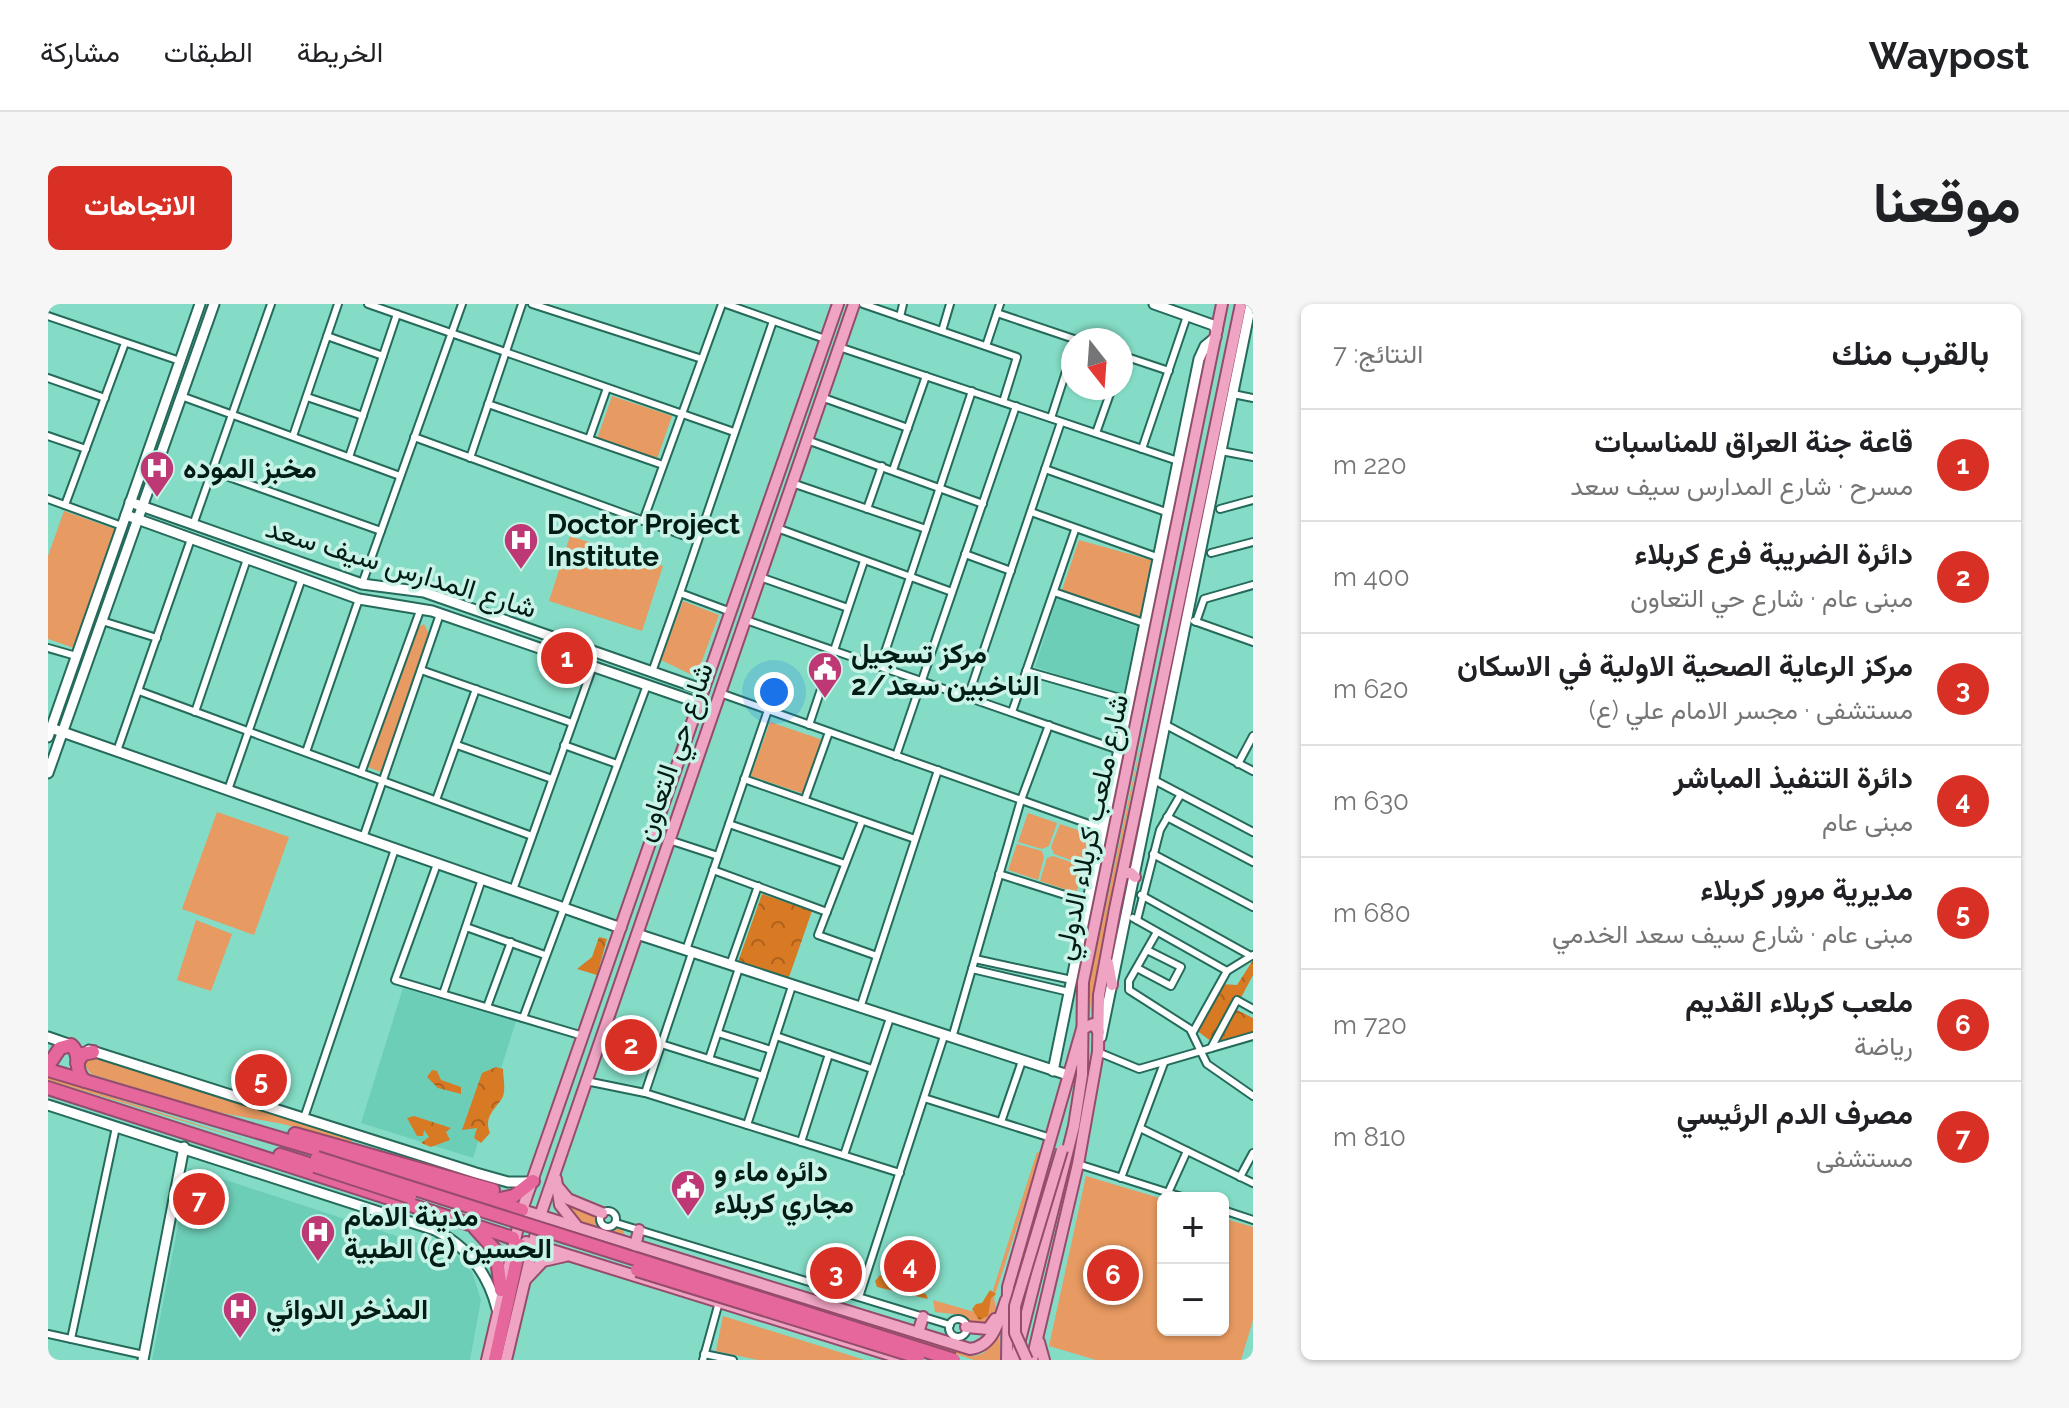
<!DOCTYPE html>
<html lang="ar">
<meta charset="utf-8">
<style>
:root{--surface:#fff;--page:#f6f6f6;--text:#202124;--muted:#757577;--line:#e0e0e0;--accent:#d93025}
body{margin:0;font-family:Raleway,Vazirmatn,sans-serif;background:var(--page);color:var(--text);direction:rtl}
.controls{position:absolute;right:24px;bottom:24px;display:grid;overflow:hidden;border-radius:12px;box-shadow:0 2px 6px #0004}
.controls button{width:72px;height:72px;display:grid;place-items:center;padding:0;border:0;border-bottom:2px solid var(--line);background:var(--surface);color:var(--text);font:40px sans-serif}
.compass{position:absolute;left:1013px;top:24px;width:72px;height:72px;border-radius:50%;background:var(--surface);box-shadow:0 2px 6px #0004;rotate:163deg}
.you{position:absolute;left:726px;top:388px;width:28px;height:28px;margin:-20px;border:6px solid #fff;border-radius:50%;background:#1a73e8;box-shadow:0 0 0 12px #1a73e833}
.badge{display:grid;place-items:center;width:52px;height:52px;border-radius:50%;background:var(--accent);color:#fff;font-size:26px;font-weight:700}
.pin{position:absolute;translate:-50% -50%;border:4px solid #fff;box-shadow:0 2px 8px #0006}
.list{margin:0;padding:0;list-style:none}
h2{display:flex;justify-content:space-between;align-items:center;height:104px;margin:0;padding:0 32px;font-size:34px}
h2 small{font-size:26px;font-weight:400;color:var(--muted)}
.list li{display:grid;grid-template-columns:52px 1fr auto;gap:24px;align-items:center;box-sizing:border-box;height:112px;padding:0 32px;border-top:2px solid var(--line)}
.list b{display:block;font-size:30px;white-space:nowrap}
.list p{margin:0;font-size:26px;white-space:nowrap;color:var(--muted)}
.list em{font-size:26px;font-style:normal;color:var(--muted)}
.map{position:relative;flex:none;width:1205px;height:1056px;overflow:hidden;direction:ltr;border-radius:12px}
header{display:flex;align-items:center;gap:48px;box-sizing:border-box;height:112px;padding:0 40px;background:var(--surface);border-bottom:2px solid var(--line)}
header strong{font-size:38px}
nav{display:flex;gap:44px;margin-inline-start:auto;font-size:28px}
.intro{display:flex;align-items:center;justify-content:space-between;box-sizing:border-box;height:192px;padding:0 48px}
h1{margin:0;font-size:56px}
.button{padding:20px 36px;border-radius:12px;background:var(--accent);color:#fff;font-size:28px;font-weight:700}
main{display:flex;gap:48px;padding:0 48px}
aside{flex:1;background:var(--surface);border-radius:12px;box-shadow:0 2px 6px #0004}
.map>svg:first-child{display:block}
.built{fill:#6dceb7}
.green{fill:#e79a61}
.forest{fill:url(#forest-crowns)}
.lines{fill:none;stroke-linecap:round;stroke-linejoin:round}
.street-casing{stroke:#256a5b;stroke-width:10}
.secondary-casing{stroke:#256a5b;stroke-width:13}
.primary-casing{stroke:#954c6c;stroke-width:14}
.highway-casing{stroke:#954c6c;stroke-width:16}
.street{stroke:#fff;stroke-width:6}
.secondary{stroke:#fff;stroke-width:9}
.primary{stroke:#efa4c3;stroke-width:10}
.highway{stroke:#e5679b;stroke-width:12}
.primary-bridge-casing{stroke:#954c6c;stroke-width:14;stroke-linecap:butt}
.highway-bridge-casing{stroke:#954c6c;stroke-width:16;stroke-linecap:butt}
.primary-bridge{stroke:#efa4c3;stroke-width:10}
.highway-bridge{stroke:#e5679b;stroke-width:12}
.labels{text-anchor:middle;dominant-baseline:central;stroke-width:7;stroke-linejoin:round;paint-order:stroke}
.poi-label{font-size:28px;font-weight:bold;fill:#011b15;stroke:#caf3e7;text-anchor:start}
.street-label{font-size:28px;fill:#011b15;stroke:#caf3e7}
</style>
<header>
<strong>Waypost</strong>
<nav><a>الخريطة</a><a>الطبقات</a><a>مشاركة</a></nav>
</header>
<div class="intro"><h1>موقعنا</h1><a class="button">الاتجاهات</a></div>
<main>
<aside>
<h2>بالقرب منك<small>النتائج: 7</small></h2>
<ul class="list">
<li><span class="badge">1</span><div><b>قاعة جنة العراق للمناسبات</b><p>مسرح · شارع المدارس سيف سعد</p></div><em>220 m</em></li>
<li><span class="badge">2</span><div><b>دائرة الضريبة فرع كربلاء</b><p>مبنى عام · شارع حي التعاون</p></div><em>400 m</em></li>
<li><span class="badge">3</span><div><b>مركز الرعاية الصحية الاولية في الاسكان</b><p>مستشفى · مجسر الامام علي (ع)</p></div><em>620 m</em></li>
<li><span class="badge">4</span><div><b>دائرة التنفيذ المباشر</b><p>مبنى عام</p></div><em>630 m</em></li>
<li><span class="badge">5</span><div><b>مديرية مرور كربلاء</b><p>مبنى عام · شارع سيف سعد الخدمي</p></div><em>680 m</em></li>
<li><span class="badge">6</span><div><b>ملعب كربلاء القديم</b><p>رياضة</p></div><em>720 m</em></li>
<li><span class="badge">7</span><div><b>مصرف الدم الرئيسي</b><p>مستشفى</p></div><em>810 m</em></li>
</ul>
</aside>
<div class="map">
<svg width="1205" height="1056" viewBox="0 0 1205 1056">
<defs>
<pattern id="forest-crowns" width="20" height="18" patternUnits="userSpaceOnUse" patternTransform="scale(2)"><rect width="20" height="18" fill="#d87923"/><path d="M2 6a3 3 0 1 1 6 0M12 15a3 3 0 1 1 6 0" fill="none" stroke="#ad621d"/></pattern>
</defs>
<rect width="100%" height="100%" fill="#84dcc6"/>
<g class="built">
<polygon points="1009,294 1089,323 1075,393 987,363"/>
<polygon points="355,684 468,717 425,854 313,819"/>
<polygon points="141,864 410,952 424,968 433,996 422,1056 104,1056"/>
</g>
<g class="green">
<polygon points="564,92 624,112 609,155 549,135"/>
<polygon points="16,207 67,225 26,344 0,335 0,252"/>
<polygon points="522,232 615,262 594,327 501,297"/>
<polygon points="1031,236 1103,256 1092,314 1014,286"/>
<polygon points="635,297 671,311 648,373 613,356"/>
<polygon points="376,320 381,330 333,468 319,463 364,327"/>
<polygon points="722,418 775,436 756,490 703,472"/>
<polygon points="1097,419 1050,661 1047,708 1043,710 1041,681"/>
<polygon points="169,508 241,533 206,631 134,605"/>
<polygon points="980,509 1009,519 1001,542 994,545 970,538"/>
<polygon points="1012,520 1047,532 1037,561 1006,550 1003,543"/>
<polygon points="969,540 994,547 996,553 990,576 960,566"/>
<polygon points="1005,552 1037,563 1028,589 992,577 999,554"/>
<polygon points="148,616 184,630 163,687 129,676"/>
<polygon points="47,752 305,835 303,839 235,820 163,807 43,770 36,760"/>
<polygon points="0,773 224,844 0,776"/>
<polygon points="989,848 993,849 946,994 948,1004 942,1020 923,1020 914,1011 887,1008 885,996 937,1011"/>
<polygon points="1038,872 1115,895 1115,1026 1175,1026 1175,914 1205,923 1205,1016 1193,1056 1048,1056 1001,1042"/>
<path d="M 518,900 L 545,908 L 549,923 L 561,926 L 574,924 L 577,931 C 553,932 530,920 518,900 Z"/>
<polygon points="713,986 927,1052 936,1049 951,1030 953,1056 926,1056"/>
<polygon points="675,1012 817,1056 710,1056 668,1047"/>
</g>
<g class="forest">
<polygon points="714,590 764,607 740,676 690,658"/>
<polygon points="551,633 559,635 549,671 529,665 544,653"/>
<polygon points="1205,656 1205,671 1187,705 1205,714 1205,730 1168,741 1148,726 1173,680 1189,681"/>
<path d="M 448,763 L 455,765 C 455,773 459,789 453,796 C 445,807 436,814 442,829 L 433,839 L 426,834 L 429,824 L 414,826 L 434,769 Z"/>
<polygon points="384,766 389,767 393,776 413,783 413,790 390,784 379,773"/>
<polygon points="366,812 403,824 398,828 402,836 383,843 373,839 381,833 376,826 375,832 369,832 359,814"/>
<polygon points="851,957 863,961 865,977 861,983 854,977 843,976 845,983 878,990 880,995 829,983 827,977 832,971 838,973"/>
<polygon points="942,986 948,990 943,994 940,1012 931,1016 924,1005 928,1000 934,999"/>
</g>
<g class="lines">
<g class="street-casing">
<g id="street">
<polyline points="320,0 686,128"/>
<polyline points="484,0 654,55"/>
<polyline points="678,0 777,35"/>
<polyline points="815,0 969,53 955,98"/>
<polyline points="949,9 1029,36"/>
<polyline points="0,12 132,57"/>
<polyline points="852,13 855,0"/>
<polyline points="894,27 902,0"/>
<polyline points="279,32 335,52"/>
<polyline points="938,42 952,0"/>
<polyline points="791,43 1130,157"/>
<polyline points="1073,51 1121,67"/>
<polyline points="0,74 57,94"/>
<polyline points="1185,90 1205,94"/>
<polyline points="133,92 352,172"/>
<polyline points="259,93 315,112"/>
<polyline points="773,93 860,124"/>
<polyline points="440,100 615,161"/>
<polyline points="1003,114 1025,46"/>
<polyline points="1048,129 1064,84"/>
<polyline points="0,132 38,145"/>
<polyline points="245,132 290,0"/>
<polyline points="366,133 648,236"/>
<polyline points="541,135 559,84"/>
<polyline points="759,136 935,200"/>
<polyline points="1094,145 1139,12"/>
<polyline points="1173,147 1205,153"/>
<polyline points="301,153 349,10"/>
<polyline points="422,154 474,0"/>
<polyline points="997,165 1118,208"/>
<polyline points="845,166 878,72"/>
<polyline points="164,167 333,227"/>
<polyline points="744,179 878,225"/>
<polyline points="0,195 74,222"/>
<polyline points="17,201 77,39"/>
<polyline points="819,205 834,162"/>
<polyline points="1172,205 1205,196"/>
<polyline points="983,208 1109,253"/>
<polyline points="595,217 674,0"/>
<polyline points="145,221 223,0"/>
<polyline points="729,224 904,288"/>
<polyline points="1163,249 1205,238"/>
<polyline points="917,250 963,267"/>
<polyline points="712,273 800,304"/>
<polyline points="314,280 414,0"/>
<polyline points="1006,288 1096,319"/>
<polyline points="683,308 632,289 725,17"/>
<polyline points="698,316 1071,446"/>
<polyline points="54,317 109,334"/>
<polyline points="1146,317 1205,338"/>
<polyline points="1148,318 1156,295 1205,281"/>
<polyline points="0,344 28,352"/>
<polyline points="832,363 924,87"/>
<polyline points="373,366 524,419"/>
<polyline points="978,367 1079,396"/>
<polyline points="604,368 632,289"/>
<polyline points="91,387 484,532"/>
<polyline points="672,389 1055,525"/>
<polyline points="920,393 1013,118"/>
<polyline points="147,408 199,255"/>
<polyline points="964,408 1027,226"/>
<polyline points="761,421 816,257"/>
<polyline points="1118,421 1205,467"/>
<polyline points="409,441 504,475"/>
<polyline points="516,441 569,460"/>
<polyline points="69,447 143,235"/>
<polyline points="258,448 311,295"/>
<polyline points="848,452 968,102"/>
<polyline points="1190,460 1205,432"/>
<polyline points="313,469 373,304"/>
<polyline points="696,475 867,535"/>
<polyline points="1106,476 1205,528"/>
<polyline points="180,486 254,274"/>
<polyline points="757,495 781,428"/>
<polyline points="388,496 428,385"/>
<polyline points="1119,513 1205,558"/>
<polyline points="814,517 770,631 829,652"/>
<polyline points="681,520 797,560"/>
<polyline points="315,534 392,310"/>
<polyline points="621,536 670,552"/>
<polyline points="1105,550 1205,603"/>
<polyline points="389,560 347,676 535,732"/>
<polyline points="665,566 779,608"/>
<polyline points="951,570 1039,598"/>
<polyline points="465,586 545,362"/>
<polyline points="1093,591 1203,652"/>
<polyline points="1085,614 1179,667"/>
<polyline points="1089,616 1112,526 1133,490"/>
<polyline points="418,623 497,651"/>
<polyline points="1109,628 1081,677 1081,686 1142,725 1159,760 1205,792"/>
<polyline points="638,646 720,406"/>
<polyline points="927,655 1024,676"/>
<polyline points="682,661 710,582"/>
<polyline points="1089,664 1123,682 1133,663 1099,646"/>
<polyline points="924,665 1021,688"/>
<polyline points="395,690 434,575"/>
<polyline points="439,703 463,638"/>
<polyline points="812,704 890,466"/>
<polyline points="475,714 599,381"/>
<polyline points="1145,728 1179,667 1205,651"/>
<polyline points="670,729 723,746"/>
<polyline points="728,732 824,765"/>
<polyline points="904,734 973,496 1001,421"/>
<polyline points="613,740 715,772"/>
<polyline points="1163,744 1189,696 1205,705"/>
<polyline points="1050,748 1091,765 1205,732"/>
<polyline points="661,755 691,664"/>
<polyline points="538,777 597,789 852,869"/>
<polyline points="597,789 644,649"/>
<polyline points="876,794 1003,834"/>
<polyline points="256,814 347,545"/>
<polyline points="953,818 974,757"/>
<polyline points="699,821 744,682"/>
<polyline points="1092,824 1205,879"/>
<polyline points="753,838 781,750"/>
<polyline points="796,851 842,714"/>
<polyline points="1030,860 1137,894"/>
<polyline points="1192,873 1205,849"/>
<polyline points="1073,874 1116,759"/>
<polyline points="1120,889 1139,847"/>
<polyline points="1175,906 1205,916"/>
<circle cx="560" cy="915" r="8"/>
<polyline points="568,919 902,1021"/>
<polyline points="811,993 896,732"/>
<circle cx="910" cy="1024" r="9"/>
<polyline points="0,1030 96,1051"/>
<polyline points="23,1035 68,823"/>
<polyline points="656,1050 685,1056"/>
<polyline points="655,1056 671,998"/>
</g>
</g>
<g class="secondary-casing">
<g id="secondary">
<polyline points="1106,0 1165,21 1169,27"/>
<polyline points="82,198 314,280 376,288 656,386"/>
<polyline points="78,211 311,295 384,307 651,399"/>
<polyline points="3,424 573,624"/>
<polyline points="0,433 152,0"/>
<polyline points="0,469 166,0"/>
<polyline points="589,630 1020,771"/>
<polyline points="0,733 23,741"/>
<polyline points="1053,733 1203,0"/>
<polyline points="41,746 428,869 460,878 482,878"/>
<polyline points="1005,767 1151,55 1157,42 1168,33"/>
<path d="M 0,801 L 387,926 C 420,943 440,969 449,1005"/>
<polyline points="95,1056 136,843"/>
</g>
</g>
<g class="primary-casing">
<g id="primary">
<polyline points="1075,569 1083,569 1087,573"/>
<polyline points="1060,659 1064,681"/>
<polyline points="508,875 512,901 528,921"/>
<polyline points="510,883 520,895 554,909"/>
<path d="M 474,906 L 922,1045 C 946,1042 951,1016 958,996"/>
<polyline points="478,938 858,1056"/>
<polyline points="587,942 591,926"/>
<polyline points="478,975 495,957 517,952"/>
<polyline points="918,1023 940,1025 947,1015"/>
<polyline points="870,1029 875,1013"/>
<polyline points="991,1038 996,1056"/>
<polyline points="439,1056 474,906 790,0"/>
<polyline points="458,1056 492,912 806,0"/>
<polyline points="959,1056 960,983 1034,725 1045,720 1051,728"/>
<polyline points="967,1056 1026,822 1034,771 1035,678 1174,0"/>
<polyline points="984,1056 1030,860 1050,748 1051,691 1067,605 1193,0"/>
</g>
</g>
<g class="highway-casing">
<g id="highway">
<polyline points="29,759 35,750 45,748"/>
<path d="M 0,762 L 12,744 L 23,741 C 35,752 24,765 37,777"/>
<polyline points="0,766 474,906"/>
<polyline points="0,784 465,934"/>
<polyline points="247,830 445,886"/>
<polyline points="232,851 267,862"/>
<polyline points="447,896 466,892 485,877"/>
<polyline points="427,924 448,947 453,986"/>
<polyline points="447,1056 472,941"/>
</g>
</g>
<use href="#street" class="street"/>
<use href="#secondary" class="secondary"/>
<use href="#primary" class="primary"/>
<use href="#highway" class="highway"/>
<g class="primary-bridge-casing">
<polyline id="primary-bridge" points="979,1056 967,1029 967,1002 1014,846"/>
</g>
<g class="highway-bridge-casing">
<g id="highway-bridge">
<polyline points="269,854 906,1056"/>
<polyline points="267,862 362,893"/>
<polyline points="589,966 870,1053"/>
</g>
</g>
<use href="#primary-bridge" class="primary-bridge"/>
<use href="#highway-bridge" class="highway-bridge"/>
</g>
<defs>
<g id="hospital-pin" transform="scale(1.8)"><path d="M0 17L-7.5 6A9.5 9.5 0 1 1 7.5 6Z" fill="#bf3876" stroke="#caf3e7"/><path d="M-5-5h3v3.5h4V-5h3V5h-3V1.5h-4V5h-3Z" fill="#fff"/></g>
<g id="civic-pin" transform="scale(1.8)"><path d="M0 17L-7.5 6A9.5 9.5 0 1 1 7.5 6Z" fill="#bf3876" stroke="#caf3e7"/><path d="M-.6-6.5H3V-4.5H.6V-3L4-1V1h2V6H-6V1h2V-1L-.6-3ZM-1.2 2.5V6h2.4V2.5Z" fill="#fff"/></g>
</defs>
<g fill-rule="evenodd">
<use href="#hospital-pin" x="109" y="164"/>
<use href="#hospital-pin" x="473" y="236"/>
<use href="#civic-pin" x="777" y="365"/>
<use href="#civic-pin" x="640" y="883"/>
<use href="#hospital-pin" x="270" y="928"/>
<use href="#hospital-pin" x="192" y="1005"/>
</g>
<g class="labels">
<g class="poi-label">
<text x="135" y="164">مخبز الموده</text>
<text x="499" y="220">Doctor Project<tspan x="499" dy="32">Institute</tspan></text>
<text x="803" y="349">مركز تسجيل<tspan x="803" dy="32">الناخبين سعد/2</tspan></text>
<text x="666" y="867">دائره ماء و<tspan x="666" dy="32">مجاري كربلاء</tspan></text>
<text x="296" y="912">مدينة الامام<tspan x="296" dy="32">الحسين (ع) الطبية</tspan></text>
<text x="218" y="1005">المذخر الدوائي</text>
</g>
<g class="street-label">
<text transform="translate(353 264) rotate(17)">شارع المدارس سيف سعد</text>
<text transform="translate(626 448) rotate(-71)">شارع حي التعاون</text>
<text transform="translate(1043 523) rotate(-78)">شارع ملعب كربلاء الدولي</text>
</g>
</g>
</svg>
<div class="controls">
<button>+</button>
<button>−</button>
</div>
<svg class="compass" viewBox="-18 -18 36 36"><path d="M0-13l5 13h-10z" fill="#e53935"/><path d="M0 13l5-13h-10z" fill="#757577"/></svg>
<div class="you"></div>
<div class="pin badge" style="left:519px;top:354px">1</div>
<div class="pin badge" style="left:583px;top:741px">2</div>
<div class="pin badge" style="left:788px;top:969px">3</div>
<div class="pin badge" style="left:862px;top:962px">4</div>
<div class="pin badge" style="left:213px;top:776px">5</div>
<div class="pin badge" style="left:1065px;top:971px">6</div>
<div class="pin badge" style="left:151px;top:895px">7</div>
</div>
</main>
